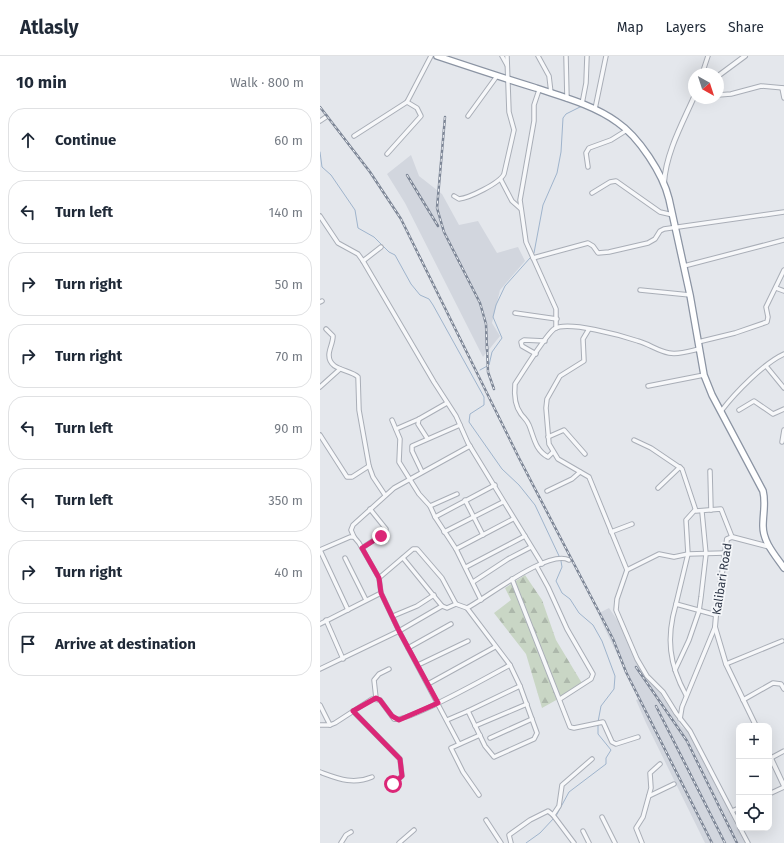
<!DOCTYPE html>
<meta charset="utf-8">
<style>
:root{--surface:#fff;--page:#f6f6f7;--text:#1f2937;--muted:#747a83;--line:#e0e1e3}
body{margin:0;font-family:"Fira Sans",sans-serif;background:var(--page);color:var(--text)}
.controls{position:absolute;right:12px;bottom:12px;display:grid;overflow:hidden;border-radius:8px;box-shadow:0 4px 16px #0002}
.controls button{width:36px;height:36px;display:grid;place-items:center;padding:0;border:0;border-bottom:1px solid var(--line);background:var(--surface);color:var(--text);font:20px sans-serif}
.compass{position:absolute;left:368px;top:12px;width:36px;height:36px;border-radius:50%;background:var(--surface);box-shadow:0 4px 16px #0002;rotate:141deg}
.stop{position:absolute;width:12px;height:12px;margin:-9px;border:3px solid #db2777;border-radius:50%;background:#fff}
.stop.end{background:#db2777;border-color:#fff;box-shadow:0 1px 4px #0008}
.list{margin:0;padding:0;list-style:none}
h2{display:flex;justify-content:space-between;align-items:center;height:52px;margin:0;padding:0 16px;font-size:17px}
h2 small{font-size:13px;font-weight:400;color:var(--muted)}
.list li{display:grid;grid-template-columns:26px 1fr auto;gap:12px;align-items:center;box-sizing:border-box;height:64px;margin:0 8px 8px;padding:0 8px;border:1px solid var(--line);border-radius:16px}
.list b{display:block;font-size:15px;white-space:nowrap}
.list em{font-size:13px;font-style:normal;color:var(--muted)}
.icon{flex:none;width:22px;height:22px;fill:none;stroke:currentColor;stroke-width:2;stroke-linecap:round;stroke-linejoin:round}
.map{position:relative;flex:none;width:464px;height:787px;overflow:hidden}
header{display:flex;align-items:center;gap:24px;box-sizing:border-box;height:56px;padding:0 20px;background:var(--surface);border-bottom:1px solid var(--line)}
header strong{font-size:19px}
nav{display:flex;gap:22px;margin-inline-start:auto;font-size:14px}
main{display:flex}
aside{flex:1;background:var(--surface)}
.map>svg:first-child{display:block}
.built{fill:#d2d6de}
.forest{fill:url(#forest-firs)}
.lines{fill:none;stroke-linecap:round;stroke-linejoin:round}
.stream{stroke:#9fb4cc;stroke-width:1}
.minor-casing{stroke:#a9aeb7;stroke-width:5.5}
.tertiary-casing{stroke:#a9aeb7;stroke-width:6}
.trunk-casing{stroke:#8b94a3;stroke-width:8}
.minor{stroke:#f7f8fa;stroke-width:3.5}
.tertiary{stroke:#f7f8fa;stroke-width:4}
.trunk{stroke:#fff;stroke-width:5.5}
.rail-casing{stroke:#7d8696;stroke-width:2.5}
.rail{stroke:#f4f6f9;stroke-width:1;stroke-dasharray:3;stroke-linecap:butt}
.route{stroke:#db2777;stroke-width:5}
.labels{text-anchor:middle;dominant-baseline:central;stroke-width:3.5;stroke-linejoin:round;paint-order:stroke}
.street-label{font-size:12px;fill:#2b3445;stroke:#f4f6f9}
</style>
<header>
<strong>Atlasly</strong>
<nav><a>Map</a><a>Layers</a><a>Share</a></nav>
</header>
<main>
<aside>
<h2>10 min<small>Walk · 800 m</small></h2>
<ul class="list">
<li><svg class="icon" aria-label="ahead" viewBox="0 0 24 24"><path d="M12 20V5M6 11l6-6 6 6"/></svg><div><b>Continue</b></div><em>60 m</em></li>
<li><svg class="icon" aria-label="left" viewBox="0 0 24 24"><path d="M17 20v-9H6M10 6l-5 5 5 5"/></svg><div><b>Turn left</b></div><em>140 m</em></li>
<li><svg class="icon" aria-label="right" viewBox="0 0 24 24"><path d="M7 20v-9h11M14 6l5 5-5 5"/></svg><div><b>Turn right</b></div><em>50 m</em></li>
<li><svg class="icon" aria-label="right" viewBox="0 0 24 24"><path d="M7 20v-9h11M14 6l5 5-5 5"/></svg><div><b>Turn right</b></div><em>70 m</em></li>
<li><svg class="icon" aria-label="left" viewBox="0 0 24 24"><path d="M17 20v-9H6M10 6l-5 5 5 5"/></svg><div><b>Turn left</b></div><em>90 m</em></li>
<li><svg class="icon" aria-label="left" viewBox="0 0 24 24"><path d="M17 20v-9H6M10 6l-5 5 5 5"/></svg><div><b>Turn left</b></div><em>350 m</em></li>
<li><svg class="icon" aria-label="right" viewBox="0 0 24 24"><path d="M7 20v-9h11M14 6l5 5-5 5"/></svg><div><b>Turn right</b></div><em>40 m</em></li>
<li><svg class="icon" aria-label="arrive" viewBox="0 0 24 24"><path d="M6 21V4h12l-3 4 3 4H6"/></svg><div><b>Arrive at destination</b></div></li>
</ul>
</aside>
<div class="map">
<svg width="464" height="787" viewBox="0 0 464 787">
<defs>
<pattern id="forest-firs" width="22" height="20" patternUnits="userSpaceOnUse"><rect width="22" height="20" fill="#c9d6c5"/><path d="M5 1l3.5 6h-7zM16 11l3.5 6h-7z" fill="#adb8ab"/></pattern>
</defs>
<rect width="100%" height="100%" fill="#e4e7ec"/>
<g class="built">
<polygon points="91,99 99,120 122,138 139,169 158,165 177,197 198,191 205,205 180,234 172,267 180,280 163,301 85,147 67,118"/>
<polygon points="289,552 300,568 325,620 333,626 361,670 368,676 425,787 385,787 326,667 316,644 319,643 282,567 279,557"/>
</g>
<polygon class="forest" points="205,519 222,544 236,584 263,629 222,652 206,598 174,557 191,544 185,532"/>
<g class="lines">
<g class="stream">
<polyline points="0,96 2,111 11,119 35,154 38,172 54,181 69,196 75,199 91,228 100,239 109,243 113,249 164,341 164,349 150,358 149,366 182,413 199,429 215,449 240,502"/>
<polyline points="214,197 223,149 237,117 241,96 243,62 246,58 262,50"/>
<polyline points="160,314 169,309 172,296 182,282 173,261 176,249 185,230 210,202"/>
<polyline points="241,505 242,511 236,525 242,537 250,543 259,557 273,569 282,585 295,620 294,633 281,650 278,666"/>
<polyline points="236,760 249,736 286,708 286,702 291,694 278,678 278,669"/>
<polyline points="206,787 220,777 234,762"/>
</g>
<g class="minor-casing">
<g id="minor">
<polyline points="182,0 187,9"/>
<polyline points="218,0 229,20 231,37"/>
<polyline points="246,0 247,43"/>
<polyline points="382,18 388,0"/>
<polyline points="462,32 464,42"/>
<polyline points="219,34 214,49 214,65 200,144 206,186 236,253 236,272"/>
<polyline points="398,39 411,38 441,30 464,32"/>
<polyline points="262,48 266,27 267,0"/>
<polyline points="275,53 286,0"/>
<polyline points="148,60 177,20"/>
<polyline points="0,65 6,61"/>
<polyline points="34,80 87,46 111,0"/>
<polyline points="67,98 101,60 97,52 87,46"/>
<polyline points="268,111 266,97 269,92 291,84 307,74"/>
<polyline points="181,124 192,145 201,153"/>
<polyline points="272,137 290,126 296,125 340,156 353,159"/>
<path d="M 134,140 L 139,143 C 149,142 180,127 184,118 L 194,74 L 189,56 L 187,0"/>
<polyline points="0,160 18,187 38,198 43,205 114,326 136,360 148,387 222,508"/>
<polyline points="213,202 268,187 273,190 278,197 289,196 328,187 335,183 340,175 344,173 464,156"/>
<polyline points="43,205 61,191"/>
<polyline points="364,210 464,184"/>
<polyline points="456,232 464,235"/>
<polyline points="320,234 370,239"/>
<polyline points="0,246 2,245"/>
<polyline points="195,257 237,263"/>
<path d="M 6,273 L 13,280 C 13,287 9,293 9,299 C 9,315 30,313 38,321 L 39,354 L 49,410 L 53,421 L 65,439"/>
<polyline points="269,273 263,283 264,305 240,320 227,343 226,352 229,388 238,403 269,421 307,514 297,543 296,554 317,603 327,620 343,636 356,657 370,675 419,769"/>
<polyline points="378,286 415,277 447,266 448,261 446,251 464,214"/>
<polyline points="216,298 202,290 201,286 204,284 225,285"/>
<polyline points="446,310 464,332"/>
<polyline points="328,330 384,319"/>
<polyline points="0,331 20,313"/>
<path d="M 402,354 C 415,337 444,307 464,298"/>
<polyline points="419,354 434,345 453,358 464,353"/>
<polyline points="72,364 80,383 79,406 99,438 110,450 115,461 136,493 161,544"/>
<polyline points="76,373 99,363"/>
<polyline points="0,379 27,421 32,421 49,410"/>
<polyline points="228,381 244,374 265,398"/>
<polyline points="107,382 98,368 99,363 127,347"/>
<polyline points="314,384 331,392 362,413 376,455 401,453 412,481"/>
<polyline points="462,386 464,374"/>
<path d="M 233,396 L 228,401 C 215,394 214,381 209,369 C 207,364 204,362 201,358 C 195,350 194,338 195,328 C 203,316 225,280 234,273 C 247,264 303,280 318,285 C 329,288 338,295 349,297 C 359,299 370,295 379,293"/>
<polyline points="390,415 391,454"/>
<polyline points="102,416 92,395 92,390 140,369"/>
<polyline points="338,432 360,411"/>
<polyline points="227,435 252,423 260,416"/>
<polyline points="145,444 163,479"/>
<polyline points="110,450 137,438"/>
<polyline points="375,454 366,464 368,498 356,548 396,559"/>
<polyline points="115,461 175,429"/>
<polyline points="124,476 183,446"/>
<polyline points="291,476 312,468"/>
<polyline points="34,481 31,474 33,469 74,432 150,390"/>
<polyline points="42,492 63,478 66,473 50,453"/>
<polyline points="136,493 193,463"/>
<polyline points="0,494 30,481 34,481 39,487 59,522 61,537 79,575 139,688"/>
<polyline points="0,494 28,554"/>
<polyline points="25,502 46,544"/>
<path d="M 83,502 L 122,550 L 127,552 L 136,548 L 147,552 C 168,541 228,493 249,504"/>
<polyline points="146,511 205,480"/>
<polyline points="217,511 228,531 247,573 273,618 271,623 240,643"/>
<polyline points="307,514 339,498 354,501 368,498 405,497"/>
<polyline points="59,522 93,493 97,493 122,522 136,548"/>
<polyline points="192,523 250,671 254,672 283,666 292,686 296,688 318,681"/>
<polyline points="153,526 188,503 211,491"/>
<path d="M 356,548 C 346,582 349,608 366,639"/>
<polyline points="73,560 97,550 114,539"/>
<polyline points="6,564 23,603"/>
<polyline points="0,568 61,537"/>
<polyline points="88,592 131,568"/>
<polyline points="406,608 462,585"/>
<polyline points="98,609 148,585"/>
<polyline points="0,613 79,575 122,550"/>
<polyline points="355,614 369,584 379,555 381,541 386,498 382,456"/>
<polyline points="108,628 175,591"/>
<polyline points="56,642 54,624 59,618 69,613"/>
<polyline points="423,644 453,627 461,628 464,633"/>
<polyline points="0,649 10,669"/>
<polyline points="33,655 80,703 82,720 73,728"/>
<polyline points="148,655 200,630"/>
<polyline points="360,663 362,651 395,571"/>
<polyline points="127,664 148,655 165,690 174,701 214,683 217,677 200,630 190,609 147,552"/>
<path d="M 0,669 L 10,669 L 15,667 L 52,643 L 60,644 L 74,663 C 87,667 173,618 190,609"/>
<polyline points="155,670 207,648"/>
<polyline points="170,682 212,663"/>
<polyline points="451,702 464,695"/>
<path d="M 0,716 C 19,723 33,729 52,721"/>
<polyline points="449,738 464,731"/>
<polyline points="159,739 143,716 131,692 160,679"/>
<polyline points="329,740 354,728"/>
<polyline points="412,755 419,752"/>
<polyline points="282,761 295,787"/>
<polyline points="166,764 181,787"/>
<polyline points="420,772 428,787"/>
<polyline points="263,775 269,787"/>
<polyline points="21,787 26,779 31,776"/>
<polyline points="79,787 94,774"/>
<polyline points="191,787 189,779 210,764 228,755 233,759"/>
<polyline points="254,787 233,759 239,750 242,729 272,703"/>
<polyline points="322,787 316,772 323,761 331,732 330,717 340,708"/>
</g>
</g>
<g class="tertiary-casing">
<g id="tertiary">
<polyline points="398,20 425,0"/>
<path d="M 344,127 C 346,97 362,68 374,41"/>
<polyline points="436,670 406,608 395,571 396,559 407,483 412,481 450,491"/>
<polyline points="449,698 464,730"/>
</g>
</g>
<g class="trunk-casing">
<path id="trunk" d="M 117,0 C 150,11 183,22 216,32 C 243,41 274,49 297,66 C 319,81 343,118 349,143 L 370,239 L 384,319 L 392,339 L 443,435 C 446,447 443,457 443,470 C 443,486 455,499 464,512"/>
</g>
<use href="#minor" class="minor"/>
<use href="#tertiary" class="tertiary"/>
<use href="#trunk" class="trunk"/>
<g class="rail-casing">
<g id="rail">
<polyline points="0,51 50,116 81,163 199,402 293,583 306,616 392,787"/>
<polyline points="125,61 117,152 124,176 160,247 166,268 167,294"/>
<polyline points="87,119 118,170"/>
<polyline points="167,290 168,316 174,333"/>
<polyline points="316,611 367,685 417,787"/>
<polyline points="336,650 405,787"/>
</g>
</g>
<use href="#rail" class="rail"/>
</g>
<g class="lines">
<polyline class="route" points="61,480 42,492 59,522 61,537 79,575 118,647 79,664 72,660 60,644 56,642 33,655 80,703 82,720 73,728"/>
</g>
<g class="labels">
<g class="street-label">
<text transform="translate(402 523) rotate(-81)">Kalibari Road</text>
</g>
</g>
</svg>
<div class="controls">
<button>+</button>
<button>−</button>
<button><svg class="icon" aria-label="locate" viewBox="0 0 24 24"><circle cx="12" cy="12" r="6"/><path d="M12 2v4M12 18v4M2 12h4M18 12h4"/></svg></button>
</div>
<svg class="compass" viewBox="-18 -18 36 36"><path d="M0-13l5 13h-10z" fill="#e53935"/><path d="M0 13l5-13h-10z" fill="#747a83"/></svg>
<div class="stop" style="left:73px;top:728px"></div>
<div class="stop end" style="left:61px;top:480px"></div>
</div>
</main>
